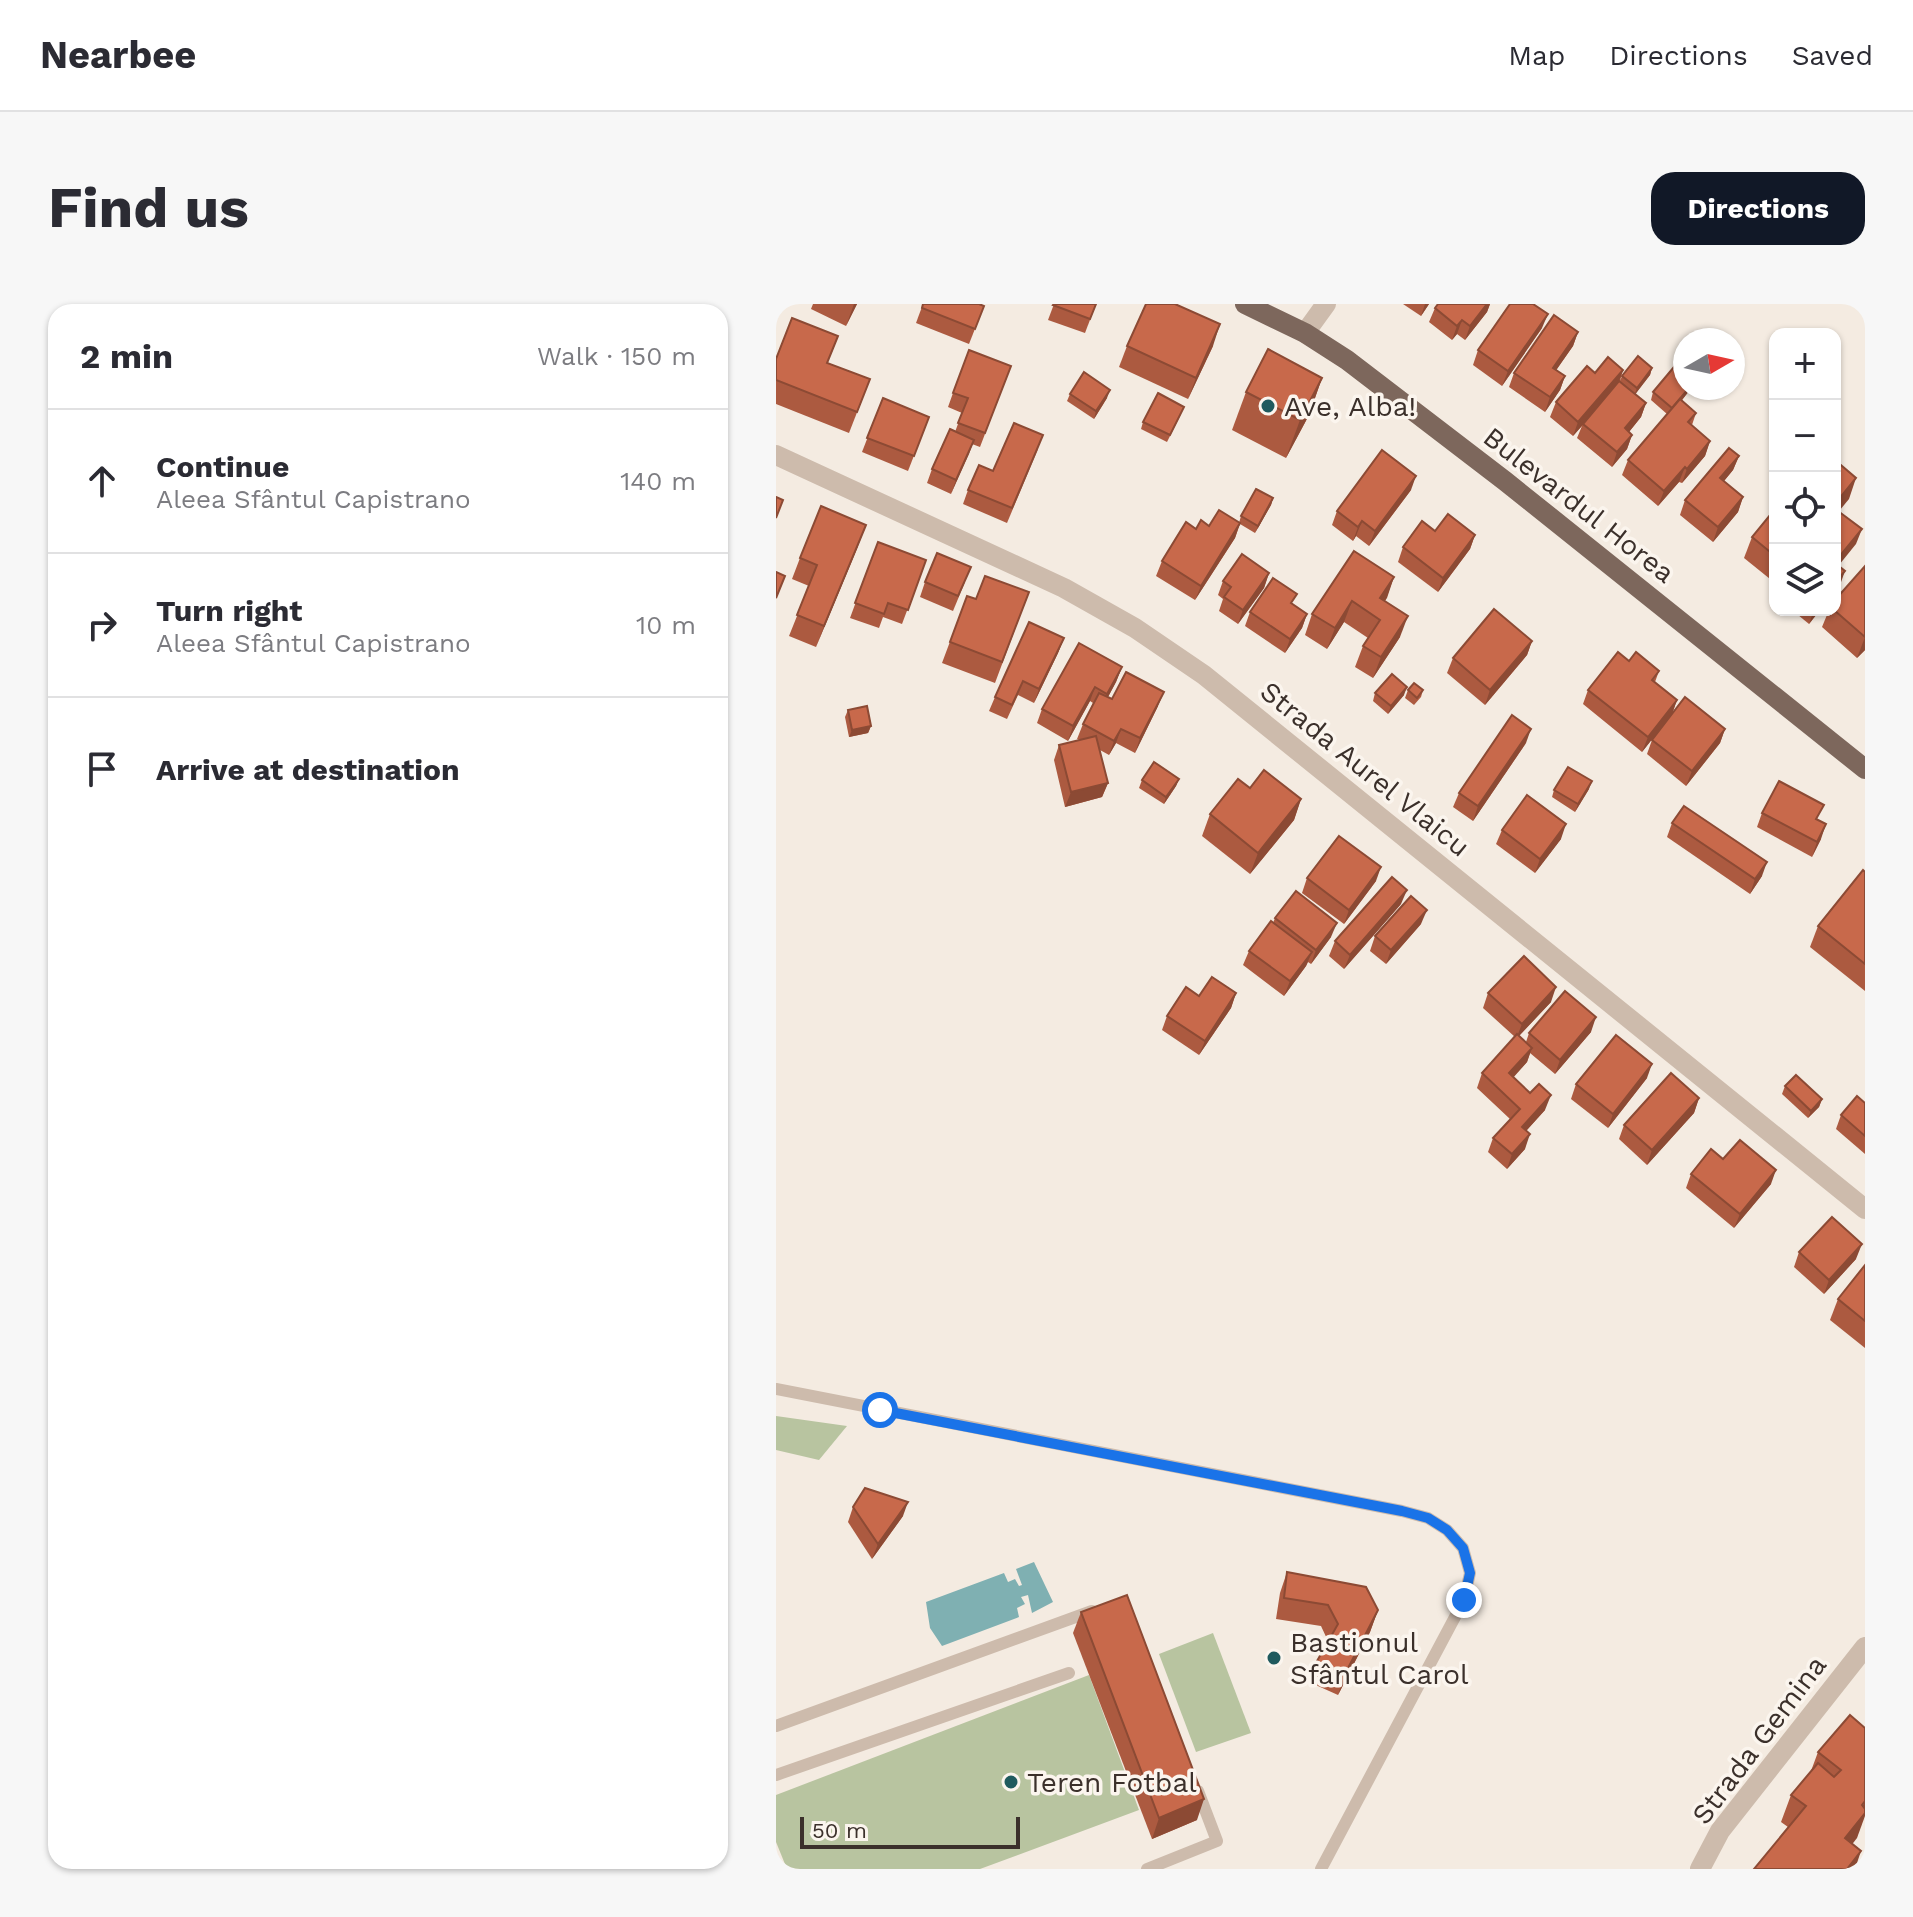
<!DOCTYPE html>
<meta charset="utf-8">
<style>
:root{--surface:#fff;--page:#f7f7f7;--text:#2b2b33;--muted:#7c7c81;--line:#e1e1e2;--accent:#111827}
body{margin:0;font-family:"Work Sans",sans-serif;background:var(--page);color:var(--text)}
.controls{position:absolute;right:24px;top:24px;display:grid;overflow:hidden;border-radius:16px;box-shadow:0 2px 6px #0004}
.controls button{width:72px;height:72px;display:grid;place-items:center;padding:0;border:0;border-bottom:2px solid var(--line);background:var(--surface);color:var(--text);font:40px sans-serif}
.compass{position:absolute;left:897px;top:24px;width:72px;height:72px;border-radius:50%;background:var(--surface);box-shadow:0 2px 6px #0004;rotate:81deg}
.scale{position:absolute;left:24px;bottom:20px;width:220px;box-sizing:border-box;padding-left:8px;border:4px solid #3b302b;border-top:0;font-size:22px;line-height:28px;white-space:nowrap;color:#3b302b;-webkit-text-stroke:6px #fbf5ee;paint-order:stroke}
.stop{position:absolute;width:24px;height:24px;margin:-18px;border:6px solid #1a73e8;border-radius:50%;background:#fff}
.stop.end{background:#1a73e8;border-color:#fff;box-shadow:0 2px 8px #0008}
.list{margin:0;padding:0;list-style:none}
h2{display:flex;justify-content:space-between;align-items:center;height:104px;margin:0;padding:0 32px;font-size:34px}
h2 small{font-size:26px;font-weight:400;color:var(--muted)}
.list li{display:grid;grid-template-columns:52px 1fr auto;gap:24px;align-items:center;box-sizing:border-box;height:144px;padding:0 32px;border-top:2px solid var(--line)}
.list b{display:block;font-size:30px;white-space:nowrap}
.list p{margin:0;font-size:26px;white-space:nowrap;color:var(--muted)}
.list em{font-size:26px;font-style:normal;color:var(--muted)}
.icon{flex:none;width:44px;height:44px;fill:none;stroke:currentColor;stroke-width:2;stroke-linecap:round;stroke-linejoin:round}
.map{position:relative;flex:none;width:1089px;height:1565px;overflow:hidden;border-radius:24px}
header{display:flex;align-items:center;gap:48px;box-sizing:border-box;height:112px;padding:0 40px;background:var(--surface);border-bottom:2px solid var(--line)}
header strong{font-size:38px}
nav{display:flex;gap:44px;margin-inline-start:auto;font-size:28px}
.intro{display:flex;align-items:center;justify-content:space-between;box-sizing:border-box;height:192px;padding:0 48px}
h1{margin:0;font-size:56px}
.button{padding:20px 36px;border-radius:24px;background:var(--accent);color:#fff;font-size:28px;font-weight:700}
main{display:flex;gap:48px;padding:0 48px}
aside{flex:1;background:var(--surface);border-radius:24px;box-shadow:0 2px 6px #0004}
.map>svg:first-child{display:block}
.green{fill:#b8c4a0}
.water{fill:#7fb0b2}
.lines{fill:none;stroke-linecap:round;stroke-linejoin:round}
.service{stroke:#cdbbac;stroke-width:12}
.minor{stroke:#cdbbac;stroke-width:20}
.primary{stroke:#7d675c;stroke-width:20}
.wall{fill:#ac5a40}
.shaded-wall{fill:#8c4a34}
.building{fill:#c8694b;stroke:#8c4a34;stroke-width:2}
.route{stroke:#1a73e8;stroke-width:10}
.poi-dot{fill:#1f5a5e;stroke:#fbf5ee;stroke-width:3}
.labels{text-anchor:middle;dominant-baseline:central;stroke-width:7;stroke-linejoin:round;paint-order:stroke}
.poi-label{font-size:28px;fill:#3b302b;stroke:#fbf5ee;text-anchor:start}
.street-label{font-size:28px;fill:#3b302b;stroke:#fbf5ee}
</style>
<header>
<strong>Nearbee</strong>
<nav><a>Map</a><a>Directions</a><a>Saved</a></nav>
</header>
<div class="intro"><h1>Find us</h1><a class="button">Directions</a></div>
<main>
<aside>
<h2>2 min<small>Walk · 150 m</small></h2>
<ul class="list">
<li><svg class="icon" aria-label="ahead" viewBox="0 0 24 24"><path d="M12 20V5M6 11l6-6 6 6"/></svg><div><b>Continue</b><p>Aleea Sfântul Capistrano</p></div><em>140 m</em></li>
<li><svg class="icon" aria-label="right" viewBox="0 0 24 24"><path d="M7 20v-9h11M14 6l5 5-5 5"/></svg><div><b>Turn right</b><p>Aleea Sfântul Capistrano</p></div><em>10 m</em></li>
<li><svg class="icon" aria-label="arrive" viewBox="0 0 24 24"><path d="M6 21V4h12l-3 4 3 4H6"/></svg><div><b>Arrive at destination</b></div></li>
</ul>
</aside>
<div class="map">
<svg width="1089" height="1565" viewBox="0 0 1089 1565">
<rect width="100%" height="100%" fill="#f4ebe1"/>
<g class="green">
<polygon points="0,1112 71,1122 43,1156 0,1146"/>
<polygon points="437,1329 475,1429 420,1448 383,1350"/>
<polygon points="313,1371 363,1506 204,1565 11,1565 0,1538 0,1491"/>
</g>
<polygon class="water" points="258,1258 277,1298 256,1309 252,1291 245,1293 249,1300 241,1304 243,1313 166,1342 154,1324 150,1298 228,1269 232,1278 239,1275 243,1282 246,1281 240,1265"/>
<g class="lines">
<g class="service">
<polyline points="0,1085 626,1207 652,1214 671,1226 687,1244 694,1269 688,1296 545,1565"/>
<polyline points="0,1422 316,1307"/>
<polyline points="0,1471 293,1369"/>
<polyline points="371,1565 441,1537 422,1487"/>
</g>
<g class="minor">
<polyline points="529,29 550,0"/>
<polyline points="0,151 288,284 359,324 428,371 1089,905"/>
<polyline points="924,1565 944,1527 1089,1343"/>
</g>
<polyline class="primary" points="469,0 529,29 571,56 729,177 1089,465"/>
</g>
<g class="wall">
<polygon points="37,0 81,0 70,22 35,5"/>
<polygon points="147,0 208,2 193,40 140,19"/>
<polygon points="278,0 320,0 309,29 272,16"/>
<polygon points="627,0 653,0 645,12"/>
<polygon points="662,0 714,0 711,8 689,36 681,30 676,36 653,18 659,4"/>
<polygon points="766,24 726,82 697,61 702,46"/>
<polygon points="802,28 797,42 780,66 789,72 784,86 769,108 733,83 738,69"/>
<polygon points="351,42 437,42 412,95 343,63"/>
<polygon points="0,55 52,59 94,75 73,129 0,100"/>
<polygon points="235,62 204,143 196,140 175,190 151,179 156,165 179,128 186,109 172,103 177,89"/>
<polygon points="876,64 874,71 859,90 870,99 865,113 853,128 856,131 851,145 836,163 801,134 806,122 797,132 774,113 780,98 819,69 847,66 844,77 846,72"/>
<polygon points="546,74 533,111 510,154 456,126 470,88"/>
<polygon points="909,84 915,84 906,96 920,109 916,121 934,137 929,152 906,179 903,178 882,202 846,171 852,156 891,110 875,96 877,88"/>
<polygon points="294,90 331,94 318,115 291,97"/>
<polygon points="107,94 153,113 132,167 86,148"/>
<polygon points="405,110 391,138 365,125 367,118"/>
<polygon points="262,145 231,219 187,200 192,186 217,167"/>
<polygon points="963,152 957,166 948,177 967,193 962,208 937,238 904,211 909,196"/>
<polygon points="635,186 593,242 580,232 577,237 556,221 561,207"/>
<polygon points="497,194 495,201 479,229 464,220 459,234 419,296 380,272 386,257 420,225 433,222 463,219 465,212"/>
<polygon points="999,205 999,279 968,254 976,233"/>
<polygon points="659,227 699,231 694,245 662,288 622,258 627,243"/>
<polygon points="102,238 150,256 126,320 107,313 103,324 74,314"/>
<polygon points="82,242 40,343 13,332 33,282 16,275 24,254"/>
<polygon points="1089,262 1089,346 1081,354 1046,323 1053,306 1059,306"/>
<polygon points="493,269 488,284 462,320 443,307 447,295 442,291 447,277"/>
<polygon points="618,273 609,297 624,333 597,374 579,363 587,342 592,334 568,318 551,345 529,331 536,310"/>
<polygon points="149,278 189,278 177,307 144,293"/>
<polygon points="253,288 219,379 166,359 191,292 200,295"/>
<polygon points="1016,306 1044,306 1033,320"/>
<polygon points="474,308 531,310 526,324 509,349 469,322"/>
<polygon points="288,334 282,349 258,399 242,391 231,415 213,407 219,393"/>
<polygon points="756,337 751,351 709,401 671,369 677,354"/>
<polygon points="853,357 883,367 879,378 901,396 896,410 866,448 807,400 812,386"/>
<polygon points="346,363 340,378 332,393 336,395 382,402 359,449 340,439 333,451 324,446 332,479 326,493 289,503 278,456 283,441 304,436 301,435 307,420 317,399 314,397 292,437 261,419 266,405"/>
<polygon points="632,386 647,386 645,393 638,401 629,394"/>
<polygon points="599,389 628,391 612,410 597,397"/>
<polygon points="72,406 95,422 92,429 73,433 69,413"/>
<polygon points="949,425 944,439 910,482 871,450 876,436"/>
<polygon points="750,439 697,517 677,503 683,489"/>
<polygon points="403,475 400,482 388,500 363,484 366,476"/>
<polygon points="474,484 525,495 518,516 474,570 426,532 434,510"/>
<polygon points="813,485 799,508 776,493 778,486"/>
<polygon points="986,509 1043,516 1045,535 1036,553 981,523"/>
<polygon points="896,519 986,572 974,590 891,533"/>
<polygon points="726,526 785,535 759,569 720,540"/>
<polygon points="1089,568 1089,687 1034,643 1042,622"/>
<polygon points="531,574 600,577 568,620 526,589"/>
<polygon points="625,600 568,665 553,652 559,637"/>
<polygon points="499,614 555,633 535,660 532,658 530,662 508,692 467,661 473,647 497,619"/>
<polygon points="645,620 610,660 594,647 599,632"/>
<polygon points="460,689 455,704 423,751 386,726 391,712"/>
<polygon points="712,689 775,698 743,732 750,738 753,729 815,728 779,770 754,749 751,758 737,773 769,806 750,827 749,845 731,865 712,848 717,834 734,815 701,784 706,769 739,733 707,704"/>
<polygon points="871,774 832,824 795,795 800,780"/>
<polygon points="1009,782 1046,795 1043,803 1032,814 1006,790"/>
<polygon points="923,794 918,809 871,861 843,835 848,821"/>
<polygon points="1089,799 1089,850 1060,825 1065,811"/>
<polygon points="915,870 995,880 958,924 910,884"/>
<polygon points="1023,948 1080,955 1048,990 1018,963"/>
<polygon points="1089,961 1089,1044 1054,1016 1062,995"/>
<polygon points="77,1203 127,1212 96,1255 72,1218"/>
<polygon points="511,1268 602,1306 594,1328 562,1391 533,1378 541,1357 552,1337 545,1322 500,1315 504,1289"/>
<polygon points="305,1308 421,1516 376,1535 297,1329"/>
<polygon points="1074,1411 1081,1534 1012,1523 1005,1518 1015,1491 1035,1467 1042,1448"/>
</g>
<g class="shaded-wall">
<polygon points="78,0 81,0 70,22"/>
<polygon points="649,0 653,0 645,12"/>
<polygon points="711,0 714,0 711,8 689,36 694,22"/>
<polygon points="772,10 766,24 726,82 732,67"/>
<polygon points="686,16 681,30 676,36 681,22"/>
<polygon points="444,20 437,42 412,95 420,74"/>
<polygon points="802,28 797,42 772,78 777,64"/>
<polygon points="876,64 874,71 858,92 861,84"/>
<polygon points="847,66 842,80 797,132 802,118"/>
<polygon points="789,72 784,86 769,108 774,93"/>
<polygon points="546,74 533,111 510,154 524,116"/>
<polygon points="913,84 915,84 914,86 893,112 896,104"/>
<polygon points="334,86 331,94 318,115 320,107"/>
<polygon points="870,99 865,113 844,139 849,124"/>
<polygon points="856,131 851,145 836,163 841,148"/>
<polygon points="198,136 193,150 175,190 180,176"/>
<polygon points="934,137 929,152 906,179 911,165"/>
<polygon points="963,152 957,166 939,188 944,174"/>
<polygon points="909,163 903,178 882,202 888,187"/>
<polygon points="640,172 635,186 593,242 599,227"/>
<polygon points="1080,174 1073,195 1059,212 1059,200"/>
<polygon points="967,193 962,208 937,238 942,223"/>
<polygon points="497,194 495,201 479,229 482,222"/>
<polygon points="586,217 580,232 577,237 582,223"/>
<polygon points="464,219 459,234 419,296 425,282"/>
<polygon points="90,221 82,242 40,343 48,322"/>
<polygon points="1086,225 1080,240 1059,266 1059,258"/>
<polygon points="699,231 694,245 662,288 667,274"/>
<polygon points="1069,267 1064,281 1059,287 1059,279"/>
<polygon points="493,269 488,284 462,320 467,306"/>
<polygon points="618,273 611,294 598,312 604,294"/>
<polygon points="576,297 568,318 551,345 559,324"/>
<polygon points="1038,306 1044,306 1033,320"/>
<polygon points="531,310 526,324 509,349 514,335"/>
<polygon points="632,312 624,333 597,374 605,353"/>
<polygon points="1089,333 1089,346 1081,354"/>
<polygon points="288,334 282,349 258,399 263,385"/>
<polygon points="756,337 751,351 709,401 714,386"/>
<polygon points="346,363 340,378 326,404 331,390"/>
<polygon points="319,383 314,397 292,437 297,422"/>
<polygon points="631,383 628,391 612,410 615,402"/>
<polygon points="388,388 382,402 359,449 364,434"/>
<polygon points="901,396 896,410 866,448 872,433"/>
<polygon points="95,422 92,429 73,433 76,426"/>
<polygon points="345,425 340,439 333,451 338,437"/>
<polygon points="755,425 750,439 697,517 702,502"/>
<polygon points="949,425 944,439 910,482 916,467"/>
<polygon points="403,475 400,482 388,500 390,493"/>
<polygon points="816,477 813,485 799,508 802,500"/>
<polygon points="332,479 326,493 289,503 295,488"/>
<polygon points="525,495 518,516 474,570 482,549"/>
<polygon points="790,520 785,535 759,569 764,555"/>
<polygon points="1050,520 1045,535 1036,553 1041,538"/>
<polygon points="991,558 986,572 974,590 979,575"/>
<polygon points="605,563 600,577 568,620 573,606"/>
<polygon points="631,586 625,600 568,665 574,651"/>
<polygon points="651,606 645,620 610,660 615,646"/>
<polygon points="561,619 555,633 535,660 540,646"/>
<polygon points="536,648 530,662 508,692 514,677"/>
<polygon points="780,683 775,698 740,735 746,720"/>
<polygon points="460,689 455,704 423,751 429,737"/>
<polygon points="820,713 815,728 779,770 784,756"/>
<polygon points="756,744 751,758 728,784 733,769"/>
<polygon points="876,760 871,774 832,824 837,810"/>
<polygon points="775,791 769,806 741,837 746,823"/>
<polygon points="923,794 918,809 871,861 876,846"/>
<polygon points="1046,795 1043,803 1032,814 1035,807"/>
<polygon points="754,830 749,845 731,865 736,850"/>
<polygon points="1000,866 995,880 958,924 964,910"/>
<polygon points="1086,940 1080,955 1048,990 1053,976"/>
<polygon points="132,1198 127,1212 96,1255 102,1240"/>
<polygon points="602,1306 594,1328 562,1391 569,1370"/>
<polygon points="428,1495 421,1516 376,1535 383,1514"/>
<polygon points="1089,1497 1089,1512 1081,1534 1060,1561 1069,1534"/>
<polygon points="1085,1547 1079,1565 1071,1565"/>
</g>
<g class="building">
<polygon points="147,0 203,0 208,2 199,25 146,4"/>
<polygon points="278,0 320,0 314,15 277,1"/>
<polygon points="370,0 399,0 444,20 420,74 351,42"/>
<polygon points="662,0 711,0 694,22 686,16 681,22 659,4"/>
<polygon points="734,0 757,0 772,10 732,67 702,46"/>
<polygon points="778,11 802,28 777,64 789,72 774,93 738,69"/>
<polygon points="16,14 62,32 51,59 94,75 81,108 0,76 0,55"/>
<polygon points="492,45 546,74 524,116 470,88"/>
<polygon points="193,46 235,62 209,129 182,119 192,94 177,89"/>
<polygon points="862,52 876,64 861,84 846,72"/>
<polygon points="832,53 847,66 802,118 780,98 811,62 819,69"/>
<polygon points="898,63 909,72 909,84 913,84 896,104 877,88"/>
<polygon points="308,68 334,86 320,107 294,90"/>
<polygon points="843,77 870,99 849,124 856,131 841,148 807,120"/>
<polygon points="382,89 408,103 394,131 367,118"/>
<polygon points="107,94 153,113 138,152 91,134"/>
<polygon points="904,95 920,109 912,118 934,137 911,165 909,163 888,187 852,156"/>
<polygon points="238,119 267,131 236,204 192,186 203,161 217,167"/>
<polygon points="174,125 198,136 180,176 156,165"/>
<polygon points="953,144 963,152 944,174 967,193 942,223 909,196"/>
<polygon points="606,146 640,172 599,227 586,217 582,223 561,207"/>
<polygon points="1059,156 1080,174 1059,200"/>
<polygon points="480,185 497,194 482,222 465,212"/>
<polygon points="0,193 7,196 0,214"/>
<polygon points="45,202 90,221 48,322 21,311 41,261 24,254"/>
<polygon points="999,205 999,252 976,233"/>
<polygon points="443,206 464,219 425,282 386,257 410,218 420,225 425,216 433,222"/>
<polygon points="1062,207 1086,225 1059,258 1059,211"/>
<polygon points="672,210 699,231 667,274 627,243 646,217 659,227"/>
<polygon points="102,238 150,256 132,306 112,299 108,310 79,299"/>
<polygon points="578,247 618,273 604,294 632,312 605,353 587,342 604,316 576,297 559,324 536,310"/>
<polygon points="161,249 195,263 182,292 149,278"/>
<polygon points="466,250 493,269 467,306 448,293 455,283 447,277"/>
<polygon points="1059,259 1069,267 1059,279"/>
<polygon points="1089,262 1089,333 1058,306 1059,306 1059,296"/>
<polygon points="0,268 9,272 0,294"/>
<polygon points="209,272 253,288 226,358 174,338 191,292 200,295"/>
<polygon points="497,274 521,290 515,299 531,310 514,335 474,308"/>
<polygon points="718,305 756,337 714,386 677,354"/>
<polygon points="253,318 288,334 263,385 247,377 236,401 219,393"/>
<polygon points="303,339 346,363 331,390 319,383 297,422 266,405"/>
<polygon points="842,348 853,357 860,348 883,367 876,376 901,396 872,433 812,386"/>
<polygon points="350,368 388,388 364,434 345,425 338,437 307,420 323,389 336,395"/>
<polygon points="616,370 631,383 615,402 599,389"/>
<polygon points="638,379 647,386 641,394 632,386"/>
<polygon points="909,393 949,425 916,467 876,436"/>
<polygon points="91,402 95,422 76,426 72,406"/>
<polygon points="736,411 755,425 702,502 683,489"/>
<polygon points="320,432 332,479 295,488 283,441"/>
<polygon points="378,458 403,475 390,493 366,476"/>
<polygon points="792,463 816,477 802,500 778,486"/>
<polygon points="488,466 525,495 482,549 434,510 462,475 474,484"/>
<polygon points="1003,477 1048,501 1040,515 1050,520 1041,538 986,509"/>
<polygon points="751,491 790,520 764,555 726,526"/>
<polygon points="908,502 991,558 979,575 896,519"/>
<polygon points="563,532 605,563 573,606 531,574"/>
<polygon points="1087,566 1089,568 1089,660 1042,622"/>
<polygon points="616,573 631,586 574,651 559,637"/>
<polygon points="520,587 561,619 540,646 499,614"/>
<polygon points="635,592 651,606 615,646 599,632"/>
<polygon points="495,617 536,648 514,677 473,647"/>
<polygon points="748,652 780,683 746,720 712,689"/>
<polygon points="436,673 460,689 429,737 391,712 410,683 423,692"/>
<polygon points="789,687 820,713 784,756 753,729"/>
<polygon points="741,730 756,744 733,769 754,789 763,780 775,791 746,823 754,830 736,850 717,834 744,805 706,769"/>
<polygon points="840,731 876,760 837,810 800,780"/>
<polygon points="895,769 923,794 876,846 848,821"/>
<polygon points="1020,771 1046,795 1035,807 1009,782"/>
<polygon points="1081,792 1089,799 1089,832 1065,811"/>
<polygon points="964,836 1000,866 964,910 915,870 935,845 947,855"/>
<polygon points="1056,913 1086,940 1053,976 1023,948"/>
<polygon points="1089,961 1089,1017 1062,995"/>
<polygon points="89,1184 132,1198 102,1240 77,1203"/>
<polygon points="511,1268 590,1283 602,1306 569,1370 541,1357 562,1320 552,1301 508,1294"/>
<polygon points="351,1291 428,1495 383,1514 305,1308"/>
<polygon points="1074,1411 1089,1424 1089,1497 1086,1501 1089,1505 1089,1509 1069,1534 1085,1547 1071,1565 978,1565 1030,1502 1015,1491 1042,1459 1058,1473 1065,1466 1042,1448"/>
</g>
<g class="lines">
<polyline class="route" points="104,1106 626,1207 652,1214 671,1226 687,1244 694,1269 688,1296"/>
</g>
<g class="poi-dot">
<circle cx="492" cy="102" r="8"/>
<circle cx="498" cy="1354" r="8"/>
<circle cx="235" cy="1478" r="8"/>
</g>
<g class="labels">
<g class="poi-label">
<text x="508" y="102">Ave, Alba!</text>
<text x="514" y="1338">Bastionul<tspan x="514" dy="32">Sfântul Carol</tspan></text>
<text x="251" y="1478">Teren Fotbal</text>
</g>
<g class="street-label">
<text transform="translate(803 201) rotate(38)">Bulevardul Horea</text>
<text transform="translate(589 465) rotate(39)">Strada Aurel Vlaicu</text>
<text transform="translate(983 1436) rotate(-53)">Strada Gemina</text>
</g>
</g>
</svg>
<div class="controls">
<button>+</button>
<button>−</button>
<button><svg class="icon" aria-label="locate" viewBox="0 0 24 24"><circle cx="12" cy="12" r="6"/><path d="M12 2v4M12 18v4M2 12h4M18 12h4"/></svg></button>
<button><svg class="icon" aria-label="layers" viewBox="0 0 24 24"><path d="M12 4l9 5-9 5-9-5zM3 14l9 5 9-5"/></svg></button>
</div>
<svg class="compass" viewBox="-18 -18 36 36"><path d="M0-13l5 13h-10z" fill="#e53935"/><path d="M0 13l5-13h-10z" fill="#7c7c81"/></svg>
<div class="scale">50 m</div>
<div class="stop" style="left:104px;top:1106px"></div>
<div class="stop end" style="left:688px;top:1296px"></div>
</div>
</main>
